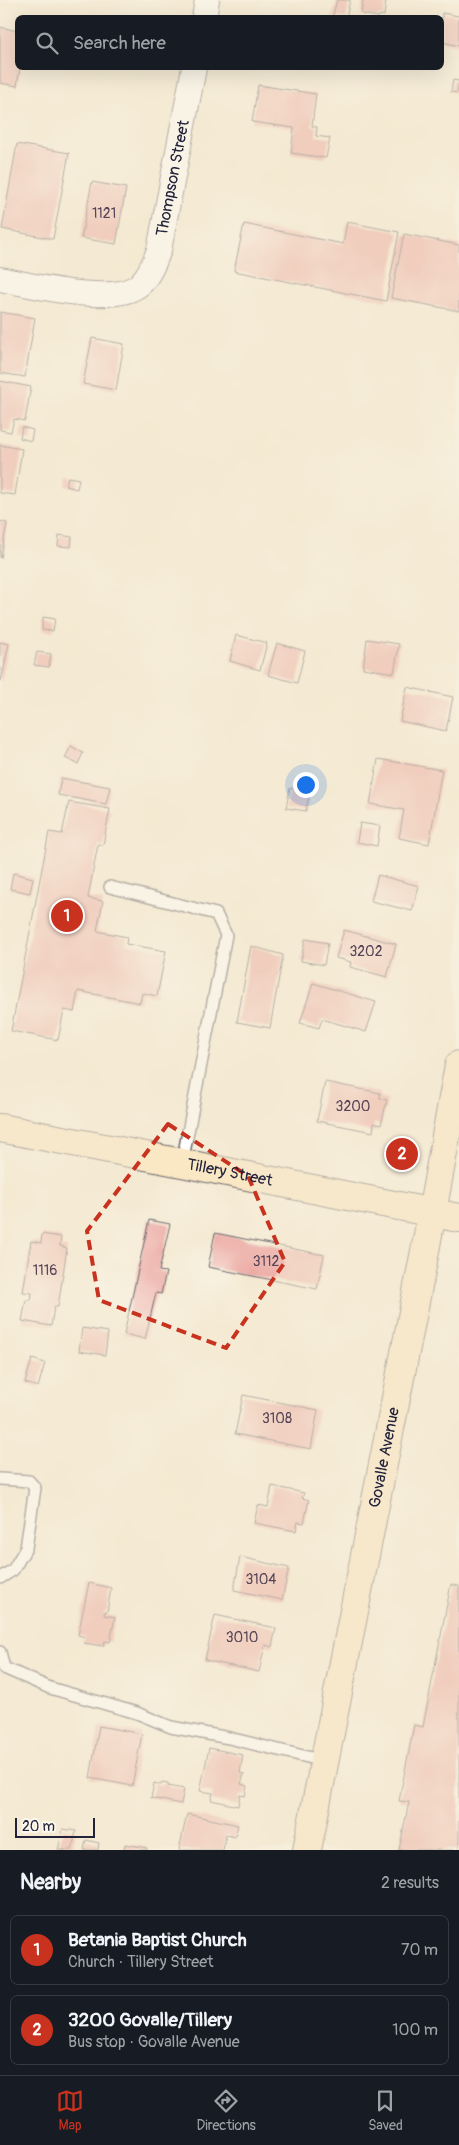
<!DOCTYPE html>
<meta charset="utf-8">
<style>
:root{--surface:#171b24;--page:#242831;--text:#f1f3f6;--muted:#9ea1a6;--line:#363941;--accent:#c8321e}
body{margin:0;font-family:Pangolin,sans-serif;background:var(--page);color:var(--text)}
.scale{position:absolute;left:15px;bottom:12px;width:80px;box-sizing:border-box;padding-left:5px;border:2px solid #22223b;border-top:0;font-size:14px;line-height:18px;white-space:nowrap;color:#22223b;-webkit-text-stroke:4px #fbf7ec;paint-order:stroke}
.you{position:absolute;left:305px;top:784px;width:18px;height:18px;margin:-12px;border:4px solid #fff;border-radius:50%;background:#1a73e8;box-shadow:0 0 0 8px #1a73e833}
.badge{display:grid;place-items:center;width:32px;height:32px;border-radius:50%;background:var(--accent);color:#fff;font-size:16px;font-weight:700}
.pin{position:absolute;translate:-50% -50%;border:2px solid #fff;box-shadow:0 1px 5px #0006}
.list{margin:0;padding:0;list-style:none}
h2{display:flex;justify-content:space-between;align-items:center;height:65px;margin:0;padding:0 20px;font-size:21px}
h2 small{font-size:16px;font-weight:400;color:var(--muted)}
.list li{display:grid;grid-template-columns:32px 1fr auto;gap:15px;align-items:center;box-sizing:border-box;height:70px;margin:0 10px 10px;padding:0 10px;border:1px solid var(--line);border-radius:8px}
.list b{display:block;font-size:19px;white-space:nowrap}
.list p{margin:0;font-size:16px;white-space:nowrap;color:var(--muted)}
.list em{font-size:16px;font-style:normal;color:var(--muted)}
.icon{flex:none;width:28px;height:28px;fill:none;stroke:currentColor;stroke-width:2;stroke-linecap:round;stroke-linejoin:round}
.map{position:relative;flex:none;width:459px;height:1850px;overflow:hidden}
.search{position:absolute;background:var(--surface);box-shadow:0 5px 20px #0002;left:15px;right:15px;top:15px;height:55px;display:flex;align-items:center;gap:12px;box-sizing:border-box;padding:0 18px;border-radius:8px;color:var(--muted);font-size:19px}
.sheet{height:225px;background:var(--surface)}
nav{display:flex;justify-content:space-around;align-items:center;box-sizing:border-box;height:70px;border-top:1px solid var(--line);background:var(--surface);font-size:14px;color:var(--muted)}
nav a{display:grid;justify-items:center;gap:2px}
nav .on{color:var(--accent)}
.map>svg:first-child{display:block}
.building{fill:#ecaba5}
.lines{fill:none;stroke-linecap:round;stroke-linejoin:round}
.lane-casing{stroke:#6c6870;stroke-width:14}
.street-casing{stroke:#6c6870;stroke-width:26}
.secondary-casing{stroke:#6c6870;stroke-width:30}
.lane{stroke:#fff;stroke-width:11}
.street{stroke:#fff;stroke-width:24}
.secondary{stroke:#fae7c3;stroke-width:28}
.marked{fill:none;stroke:#c8321e;stroke-width:4;stroke-dasharray:10 6;stroke-linejoin:round}
.labels{text-anchor:middle;dominant-baseline:central;stroke-width:5;stroke-linejoin:round;paint-order:stroke}
.number-label{font-size:14px;fill:#544456}
.street-label{font-size:16px;fill:#22223b;stroke:#fbf7ec}
</style>
<div class="map">
<svg width="459" height="1850" viewBox="0 0 459 1850">
<rect width="100%" height="100%" fill="#fbf7ec"/>
<filter id="ink" filterUnits="userSpaceOnUse"><feTurbulence type="fractalNoise" baseFrequency=".02" numOctaves="2"/><feDisplacementMap in="SourceGraphic" scale="10" xChannelSelector="R" yChannelSelector="G"/><feConvolveMatrix kernelMatrix="1 2 1 2 8 2 1 2 1" color-interpolation-filters="sRGB"/></filter>
<filter id="wash" filterUnits="userSpaceOnUse"><feTurbulence type="fractalNoise" baseFrequency=".0096" numOctaves="4" result="noise"/><feDisplacementMap in="SourceGraphic" scale="20" xChannelSelector="R" yChannelSelector="G"/><feGaussianBlur stdDeviation="1.12" result="paint"/><feColorMatrix in="noise" values="0 0 0 0 0 0 0 0 0 0 0 0 0 0 0 0 0 1.4 0 .05"/><feComposite in="paint" operator="in"/></filter>
<g filter="url(#wash)">
<rect width="100%" height="100%" fill="#f4e9d2"/>
<g id="blocks">
<g class="building">
<polygon points="337,0 350,0 346,18 332,18"/>
<polygon points="363,0 386,0 384,16 380,15 379,17 361,14"/>
<polygon points="442,13 459,16 459,46 442,42"/>
<polygon points="0,27 18,31 18,68 20,68 17,86 0,83"/>
<polygon points="453,80 459,81 457,93 451,92"/>
<polygon points="258,85 316,94 312,126 317,127 316,136 330,138 326,158 291,153 294,128 252,122"/>
<polygon points="17,144 69,153 53,239 2,229"/>
<polygon points="92,182 126,188 116,244 81,238"/>
<polygon points="347,222 399,232 386,301 234,271 244,224 343,244"/>
<polygon points="404,234 459,245 459,311 391,298"/>
<polygon points="0,312 35,318 25,377 0,373"/>
<polygon points="92,338 124,344 116,390 83,384"/>
<polygon points="0,381 31,387 25,421 14,419 11,432 0,430"/>
<polygon points="22,427 33,430 31,441 20,438"/>
<polygon points="0,445 22,449 15,495 0,493"/>
<polygon points="68,477 79,479 77,489 66,486"/>
<polygon points="0,521 7,523 1,558 0,557"/>
<polygon points="59,535 72,537 71,547 58,546"/>
<polygon points="43,617 55,619 53,631 42,630"/>
<polygon points="236,635 267,643 260,670 230,661"/>
<polygon points="367,639 399,644 394,673 363,668"/>
<polygon points="0,642 9,644 1,681 0,681"/>
<polygon points="277,643 305,651 297,683 268,675"/>
<polygon points="37,652 51,654 49,667 34,665"/>
<polygon points="407,687 453,697 446,731 400,721"/>
<polygon points="71,746 83,753 78,764 65,758"/>
<polygon points="378,759 442,770 429,844 399,838 404,810 370,804"/>
<polygon points="61,778 110,787 106,804 58,795"/>
<polygon points="290,788 310,792 306,811 286,808"/>
<polygon points="69,802 110,809 103,845 98,844 88,898 103,901 97,931 127,937 126,944 166,951 157,996 142,993 140,1003 78,991 74,1012 64,1010 58,1040 11,1031 49,832 62,834"/>
<polygon points="360,823 380,826 377,846 357,842"/>
<polygon points="13,873 33,878 30,893 10,889"/>
<polygon points="378,875 419,886 412,911 371,901"/>
<polygon points="344,930 396,944 387,977 350,967 351,962 336,958"/>
<polygon points="305,939 328,943 324,965 301,961"/>
<polygon points="251,946 283,955 270,1028 237,1022"/>
<polygon points="313,983 376,1002 366,1032 322,1019 319,1028 300,1023"/>
<polygon points="325,1082 380,1093 380,1098 387,1100 381,1125 374,1123 373,1132 317,1121"/>
<polygon points="149,1220 170,1224 159,1271 166,1272 161,1294 156,1293 145,1339 124,1334"/>
<polygon points="215,1233 324,1255 317,1289 208,1267"/>
<polygon points="42,1234 61,1237 60,1246 67,1248 58,1307 54,1307 51,1326 22,1321 26,1300 31,1300 32,1293 23,1292 31,1241 41,1243"/>
<polygon points="82,1328 108,1332 105,1355 79,1351"/>
<polygon points="32,1359 45,1363 38,1387 25,1383"/>
<polygon points="243,1395 318,1410 311,1449 235,1434"/>
<polygon points="272,1486 304,1493 302,1498 309,1500 304,1523 298,1522 296,1531 254,1523 258,1505 268,1507"/>
<polygon points="240,1557 289,1568 282,1600 234,1590"/>
<polygon points="89,1583 111,1588 107,1612 105,1611 104,1615 115,1617 110,1642 105,1641 103,1646 84,1643 85,1637 78,1635"/>
<polygon points="451,1584 459,1586 459,1850 399,1850 409,1802 399,1801 414,1725 423,1727"/>
<polygon points="215,1615 276,1628 272,1647 265,1645 259,1672 205,1660"/>
<polygon points="99,1726 142,1734 132,1786 90,1778"/>
<polygon points="209,1748 243,1755 240,1773 244,1774 241,1784 247,1786 245,1796 240,1795 238,1806 211,1800 213,1793 200,1791"/>
<polygon points="162,1782 168,1783 168,1786 184,1789 181,1804 151,1798 154,1783 161,1785"/>
<polygon points="187,1814 238,1825 235,1837 226,1835 223,1850 179,1850"/>
<polygon points="63,1829 76,1831 72,1850 58,1850"/>
<polygon points="86,1840 99,1843 98,1850 84,1850"/>
<polygon points="125,1844 147,1848 147,1850 124,1850"/>
</g>
</g>
</g>
<g filter="url(#ink)">
<use href="#blocks" fill-opacity="0" stroke="#6c6870" stroke-width="1"/>
<g class="lines">
<g class="lane-casing">
<g id="lane">
<polyline points="110,887 216,914 226,935 182,1163"/>
<polyline points="0,1479 29,1481 35,1488 26,1548 13,1570 0,1578"/>
<polyline points="0,1652 4,1668 50,1688 137,1713 171,1727 229,1738 324,1761"/>
</g>
</g>
<g class="street-casing">
<g id="street">
<polyline points="204,18 207,0"/>
<path id="s1" d="M 0,279 C 32,285 115,307 140,284 C 149,276 155,261 159,250 L 194,68"/>
</g>
</g>
<g class="secondary-casing">
<g id="secondary">
<path id="s2" d="M 0,1128 L 182,1163 L 459,1218"/>
<path id="s3" d="M 307,1850 L 425,1251 L 459,1065"/>
</g>
</g>
<use href="#lane" class="lane"/>
<use href="#street" class="street"/>
<use href="#secondary" class="secondary"/>
</g>
</g>
<path d="M0 0H459V1850H0ZM 168,1124 L 248,1176 L 285,1262 L 226,1348 L 99,1300 L 87,1231 Z" fill="#f4e9d2" fill-opacity=".55" fill-rule="evenodd"/>
<path class="marked" d="M 168,1124 L 248,1176 L 285,1262 L 226,1348 L 99,1300 L 87,1231 Z"/>
<g class="labels">
<g class="number-label">
<text x="104" y="213">1121</text>
<text x="366" y="951">3202</text>
<text x="353" y="1106">3200</text>
<text x="266" y="1261">3112</text>
<text x="45" y="1270">1116</text>
<text x="277" y="1418">3108</text>
<text x="261" y="1579">3104</text>
<text x="242" y="1637">3010</text>
</g>
<g class="street-label">
<text stroke="none"><textPath href="#s1" startOffset="256">Thompson Street</textPath></text>
<text stroke="none"><textPath href="#s2" startOffset="234">Tillery Street</textPath></text>
<text stroke="none"><textPath href="#s3" startOffset="400">Govalle Avenue</textPath></text>
</g>
</g>
</svg>
<div class="scale">20 m</div>
<div class="you"></div>
<div class="pin badge" style="left:67px;top:916px">1</div>
<div class="pin badge" style="left:402px;top:1154px">2</div>
<div class="search"><svg class="icon" aria-label="search" viewBox="0 0 24 24"><circle cx="10" cy="10" r="6"/><path d="M15 15l6 6"/></svg>Search here</div>
</div>
<section class="sheet">
<h2>Nearby<small>2 results</small></h2>
<ul class="list">
<li><span class="badge">1</span><div><b>Betania Baptist Church</b><p>Church · Tillery Street</p></div><em>70 m</em></li>
<li><span class="badge">2</span><div><b>3200 Govalle/Tillery</b><p>Bus stop · Govalle Avenue</p></div><em>100 m</em></li>
</ul>
</section>
<nav>
<a class="on"><svg class="icon" aria-label="map" viewBox="0 0 24 24"><path d="M3 6l6-2 6 2 6-2v14l-6 2-6-2-6 2zM9 4v14M15 6v14"/></svg>Map</a>
<a><svg class="icon" aria-label="directions" viewBox="0 0 24 24"><path d="M12 3l9 9-9 9-9-9zM9 14v-3h6M13 9l2 2-2 2"/></svg>Directions</a>
<a><svg class="icon" aria-label="saved" viewBox="0 0 24 24"><path d="M7 4h10v16l-5-4-5 4z"/></svg>Saved</a>
</nav>
